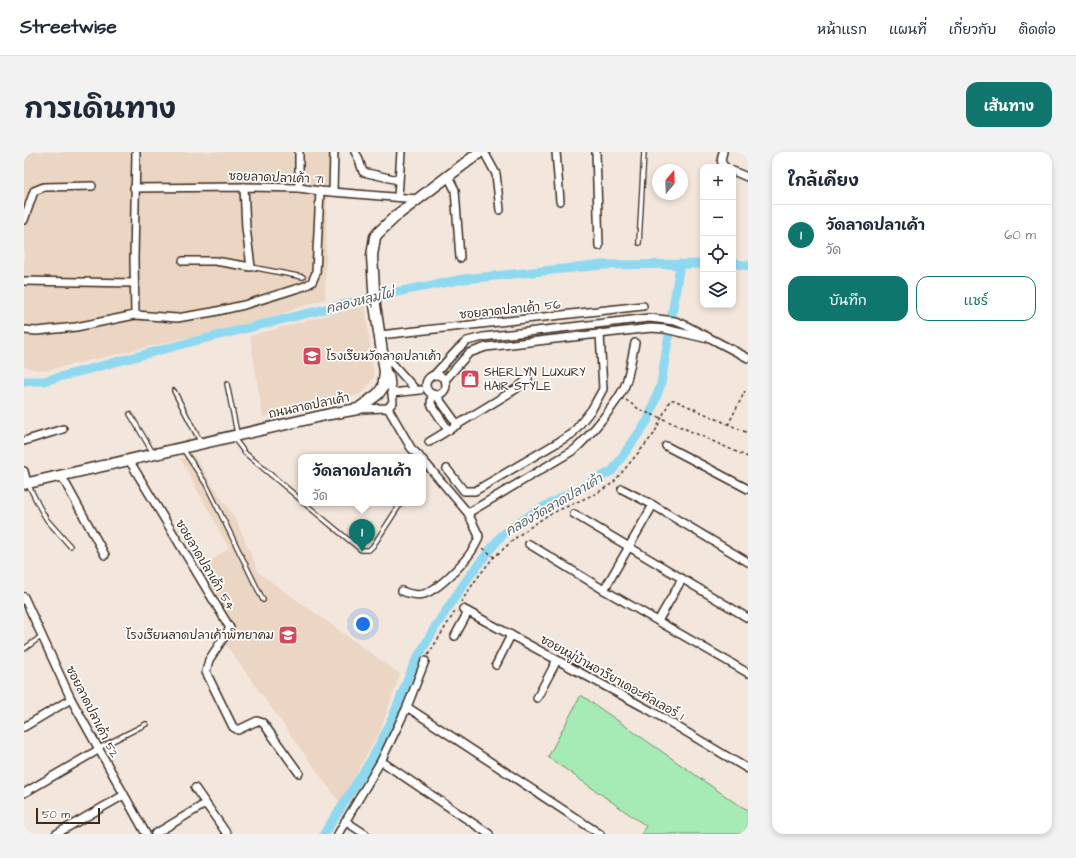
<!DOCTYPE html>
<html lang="th">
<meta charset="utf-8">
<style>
:root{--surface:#fff;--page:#f2f2f3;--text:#1f2937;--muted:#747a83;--line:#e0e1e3;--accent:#0f766e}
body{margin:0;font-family:"Architects Daughter","Playpen Sans Thai",sans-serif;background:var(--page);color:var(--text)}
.controls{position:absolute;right:12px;top:12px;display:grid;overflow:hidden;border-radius:8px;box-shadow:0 2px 6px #0003}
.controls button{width:36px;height:36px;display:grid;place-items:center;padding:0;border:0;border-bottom:1px solid var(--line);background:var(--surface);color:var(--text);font:20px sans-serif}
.compass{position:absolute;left:628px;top:12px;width:36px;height:36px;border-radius:50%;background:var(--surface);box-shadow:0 2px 6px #0003;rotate:19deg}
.scale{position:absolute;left:12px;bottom:10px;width:64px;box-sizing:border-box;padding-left:4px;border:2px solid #3b2a1e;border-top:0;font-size:11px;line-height:14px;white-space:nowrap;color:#3b2a1e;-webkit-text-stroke:3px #fff;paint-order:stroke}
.you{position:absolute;left:339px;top:472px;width:14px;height:14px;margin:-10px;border:3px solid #fff;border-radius:50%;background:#1a73e8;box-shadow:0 0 0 6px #1a73e833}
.badge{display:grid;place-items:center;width:26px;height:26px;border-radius:50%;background:var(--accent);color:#fff;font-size:13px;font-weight:700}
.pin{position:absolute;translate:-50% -33px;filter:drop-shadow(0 1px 2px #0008)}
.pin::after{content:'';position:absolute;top:21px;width:14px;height:12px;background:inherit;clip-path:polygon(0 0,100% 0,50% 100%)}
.popup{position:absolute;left:274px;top:302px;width:128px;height:52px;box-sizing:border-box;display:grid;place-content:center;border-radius:8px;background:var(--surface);filter:drop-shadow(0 1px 3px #0005);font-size:13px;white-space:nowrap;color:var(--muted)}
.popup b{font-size:15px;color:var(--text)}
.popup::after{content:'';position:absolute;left:50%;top:100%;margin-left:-8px;border:8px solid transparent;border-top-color:var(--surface)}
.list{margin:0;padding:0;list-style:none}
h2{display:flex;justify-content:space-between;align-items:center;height:52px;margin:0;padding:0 16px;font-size:17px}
h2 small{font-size:13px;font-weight:400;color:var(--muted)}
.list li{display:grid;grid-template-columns:26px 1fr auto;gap:12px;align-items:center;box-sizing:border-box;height:60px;padding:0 16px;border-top:1px solid var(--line)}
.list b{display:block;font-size:15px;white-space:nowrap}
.list p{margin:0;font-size:13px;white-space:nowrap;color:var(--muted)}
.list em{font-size:13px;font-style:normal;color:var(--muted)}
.actions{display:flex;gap:8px;padding:12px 16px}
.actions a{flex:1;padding:9px 0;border:1px solid var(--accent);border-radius:12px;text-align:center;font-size:14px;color:var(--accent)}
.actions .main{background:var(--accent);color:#fff}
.icon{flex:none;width:22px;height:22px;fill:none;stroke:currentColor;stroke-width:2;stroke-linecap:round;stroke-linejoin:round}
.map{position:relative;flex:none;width:724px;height:682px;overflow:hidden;border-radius:12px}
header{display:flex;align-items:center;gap:24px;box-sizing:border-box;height:56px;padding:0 20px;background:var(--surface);border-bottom:1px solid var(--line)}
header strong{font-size:19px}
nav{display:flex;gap:22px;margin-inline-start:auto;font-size:14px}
.intro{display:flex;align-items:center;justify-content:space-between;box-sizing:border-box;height:96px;padding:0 24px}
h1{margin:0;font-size:28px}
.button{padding:10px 18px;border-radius:12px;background:var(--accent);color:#fff;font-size:14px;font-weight:700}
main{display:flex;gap:24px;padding:0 24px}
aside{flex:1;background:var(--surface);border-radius:12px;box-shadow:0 2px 6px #0003}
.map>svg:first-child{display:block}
.built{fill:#ebd5c3}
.green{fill:#a6ebb6;stroke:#708a6a}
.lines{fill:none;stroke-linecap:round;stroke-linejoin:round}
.canal{stroke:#8fd9f0;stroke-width:9}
.lane-casing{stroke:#3b2a1e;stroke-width:6}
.street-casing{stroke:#3b2a1e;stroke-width:10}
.secondary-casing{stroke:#3b2a1e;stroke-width:13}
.path{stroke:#3b2a1e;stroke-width:1.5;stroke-dasharray:3 3;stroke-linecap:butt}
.lane{stroke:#fff;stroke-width:3.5}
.street{stroke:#fff;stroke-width:7}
.secondary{stroke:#fff;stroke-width:10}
.labels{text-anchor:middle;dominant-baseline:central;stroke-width:3.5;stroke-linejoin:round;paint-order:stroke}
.street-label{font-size:12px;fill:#3b2a1e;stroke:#fff}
.poi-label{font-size:12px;fill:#3b2a1e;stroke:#fff;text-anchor:start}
.water-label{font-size:13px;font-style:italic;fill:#545f5d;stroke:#fff}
</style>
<header>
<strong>Streetwise</strong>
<nav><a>หน้าแรก</a><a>แผนที่</a><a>เกี่ยวกับ</a><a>ติดต่อ</a></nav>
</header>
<div class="intro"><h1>การเดินทาง</h1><a class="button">เส้นทาง</a></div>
<main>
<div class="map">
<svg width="724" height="682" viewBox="0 0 724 682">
<rect width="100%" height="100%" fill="#f3e6dc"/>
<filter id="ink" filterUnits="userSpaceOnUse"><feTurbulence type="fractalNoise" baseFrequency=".025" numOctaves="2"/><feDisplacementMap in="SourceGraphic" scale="8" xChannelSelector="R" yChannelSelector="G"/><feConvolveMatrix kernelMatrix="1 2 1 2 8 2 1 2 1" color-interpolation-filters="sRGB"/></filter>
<g filter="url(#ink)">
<g class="built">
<polygon points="0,0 308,0 307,23 303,48 301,147 232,170 20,219 0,215"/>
<polygon points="341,153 350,225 339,240 334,243 239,265 226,184"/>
<polygon points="170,304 213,370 235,421 376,522 356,579 316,651 200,490 210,477 175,417 205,396 156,306"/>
</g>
<polygon class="green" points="557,543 710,650 724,658 724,682 617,682 622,674 524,605"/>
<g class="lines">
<g class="canal">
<polyline points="709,111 724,114"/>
<polyline points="0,229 20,229 171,189 362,142 440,127 579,113 679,112"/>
<polyline points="300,682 349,605 366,572 390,512 411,475 446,423 477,384 491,373 514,358 588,319 624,268 637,232 656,112"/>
</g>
<g class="lane-casing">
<g id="lane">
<polyline points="615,91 620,0"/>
<polyline points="227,115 279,125"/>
<polyline points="203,232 213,281"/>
<polyline points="150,239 176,289"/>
<polyline points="106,262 129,301"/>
<polyline points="209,285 221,301 277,348"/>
<polyline points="159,297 182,332 239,448"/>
<polyline points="4,332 16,356 23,368 46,394"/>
<polyline points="280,351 337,398 345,398 349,394 377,351"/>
<polyline points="0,497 18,484"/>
<polyline points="75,596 122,572"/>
</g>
</g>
<g class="street-casing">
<g id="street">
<polyline points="275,0 275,36"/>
<polyline points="331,0 334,5 339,20 374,28"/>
<polyline points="460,0 472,22 476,58"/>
<polyline points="532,0 536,49"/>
<polyline points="572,0 575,94"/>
<path d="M 699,0 C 697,6 696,11 701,15"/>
<polyline points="709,19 723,25"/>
<polyline points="424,24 431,38 436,106"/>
<polyline points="110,36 220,35 275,36 296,39 393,47"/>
<polyline points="309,40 310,0"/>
<polyline points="374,45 377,0"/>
<polyline points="0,68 10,39 20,35 68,34"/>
<polyline points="159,109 191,109 227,115 222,76 220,35"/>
<polyline points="0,129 109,131"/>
<polyline points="111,163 110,107 112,0"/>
<polyline points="0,178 13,179 52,175 111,163 153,166 189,160 220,153 281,134 288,130 292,121 296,39"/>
<polyline points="356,183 619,154"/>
<polyline points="359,201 392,238"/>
<circle cx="412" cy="233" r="10"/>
<polyline points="410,223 434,197 443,189 459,185 625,166 651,169 661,173 724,206"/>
<polyline points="421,228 445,201 462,195 627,176 641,177 680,186"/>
<polyline points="368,241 396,238"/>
<polyline points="408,242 407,252 424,278"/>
<polyline points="412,243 433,272"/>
<polyline points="364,256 387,296 396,305"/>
<polyline points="335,257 364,256 369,250 366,225 361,217"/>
<polyline points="0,289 39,277"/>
<polyline points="405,290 492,237 504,227"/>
<polyline points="642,294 724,337"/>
<polyline points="105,308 206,476 185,508 182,520 209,575 214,578 233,569 239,571 275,621"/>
<polyline points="423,317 440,339 451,339 548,282 568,257 579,237 576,181"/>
<polyline points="0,319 3,331"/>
<polyline points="37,323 81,403"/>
<polyline points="598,337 629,353 724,410"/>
<path d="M 444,361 L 550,298 C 564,286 596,248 602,231 C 606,218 608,204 611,191"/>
<polyline points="550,362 724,466"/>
<polyline points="505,392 580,438 724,521"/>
<polyline points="580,438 629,353"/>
<path d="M 378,439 C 385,442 392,444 400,442 C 417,436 451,402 455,384 L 444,361 L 399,308"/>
<polyline points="0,445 47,547 122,682"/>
<polyline points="439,457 627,559 724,617"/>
<polyline points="634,469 658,427"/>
<polyline points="431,484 444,460"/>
<polyline points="472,513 487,483"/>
<polyline points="513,546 533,508"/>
<polyline points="383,555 576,682"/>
<polyline points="0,575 47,547"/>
<polyline points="357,609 465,682"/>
<polyline points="171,636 203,682"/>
<polyline points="0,641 74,598"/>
<polyline points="321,669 341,682"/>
<polyline points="32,682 100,643"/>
<polyline points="131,682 181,652"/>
<polyline points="314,682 357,609 383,555 401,509"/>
</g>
</g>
<g class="secondary-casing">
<polyline id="secondary" points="0,332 306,262 334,257 354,242 359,235 361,220 351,153 348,104 351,85 354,81 373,63 456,0"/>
</g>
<g class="path">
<polyline points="602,248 616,258 637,266 724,305"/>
<polyline points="704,273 721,239"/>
<polyline points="459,396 470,405"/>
<polyline points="437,450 451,429 468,407 495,383 524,363 573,341 589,331 630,282 646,248 650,248 724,281"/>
<polyline points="404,503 432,458"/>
</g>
<use href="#lane" class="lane"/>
<use href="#street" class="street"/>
<use href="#secondary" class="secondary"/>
</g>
</g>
<defs>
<g id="school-square" transform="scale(1)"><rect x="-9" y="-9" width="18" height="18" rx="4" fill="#d1495b" stroke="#fff"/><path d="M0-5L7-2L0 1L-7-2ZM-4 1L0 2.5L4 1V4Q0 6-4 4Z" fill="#fff"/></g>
<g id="shop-square" transform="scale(1)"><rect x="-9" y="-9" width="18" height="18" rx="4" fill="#d1495b" stroke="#fff"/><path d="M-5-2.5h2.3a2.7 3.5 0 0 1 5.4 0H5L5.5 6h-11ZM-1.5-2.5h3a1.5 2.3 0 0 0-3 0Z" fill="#fff"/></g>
</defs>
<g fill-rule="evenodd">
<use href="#school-square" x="288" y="204"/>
<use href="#shop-square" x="446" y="227"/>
<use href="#school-square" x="264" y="483"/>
</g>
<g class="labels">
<g class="street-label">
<text transform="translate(252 26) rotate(2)">ซอยลาดปลาเค้า 71</text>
<text transform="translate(486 158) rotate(-6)">ซอยลาดปลาเค้า 56</text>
<text transform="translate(285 254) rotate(-12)">ถนนลาดปลาเค้า</text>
<text transform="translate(181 413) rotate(59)">ซอยลาดปลาเค้า 54</text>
<text transform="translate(588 526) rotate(29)">ซอยหมู่บ้านอารียาเดอะคัลเลอร์ 1</text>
<text transform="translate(68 560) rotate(63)">ซอยลาดปลาเค้า 52</text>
</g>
<g class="poi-label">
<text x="302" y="204">โรงเรียนวัดลาดปลาเค้า</text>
<text x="460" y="220">SHERLYN LUXURY<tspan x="460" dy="14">HAIR STYLE</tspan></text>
<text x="250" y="483" text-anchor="end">โรงเรียนลาดปลาเค้าพิทยาคม</text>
</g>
<g class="water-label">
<text transform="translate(336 149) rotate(-14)">คลองหลุมไผ่</text>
<text transform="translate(530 353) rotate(-30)">คลองวัดลาดปลาเค้า</text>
</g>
</g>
</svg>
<div class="controls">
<button>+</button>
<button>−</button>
<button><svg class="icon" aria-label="locate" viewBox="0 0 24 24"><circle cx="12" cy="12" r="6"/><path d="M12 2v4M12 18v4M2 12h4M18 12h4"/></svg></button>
<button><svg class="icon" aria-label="layers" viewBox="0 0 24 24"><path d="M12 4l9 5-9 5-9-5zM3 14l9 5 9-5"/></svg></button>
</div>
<svg class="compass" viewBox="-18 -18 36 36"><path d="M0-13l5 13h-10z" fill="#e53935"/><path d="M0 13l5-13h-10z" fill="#747a83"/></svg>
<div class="scale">50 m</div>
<div class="you"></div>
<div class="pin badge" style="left:338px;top:400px">1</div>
<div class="popup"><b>วัดลาดปลาเค้า</b>วัด</div>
</div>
<aside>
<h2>ใกล้เคียง<small></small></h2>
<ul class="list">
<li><span class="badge">1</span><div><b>วัดลาดปลาเค้า</b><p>วัด</p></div><em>60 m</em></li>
</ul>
<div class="actions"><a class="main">บันทึก</a><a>แชร์</a></div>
</aside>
</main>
